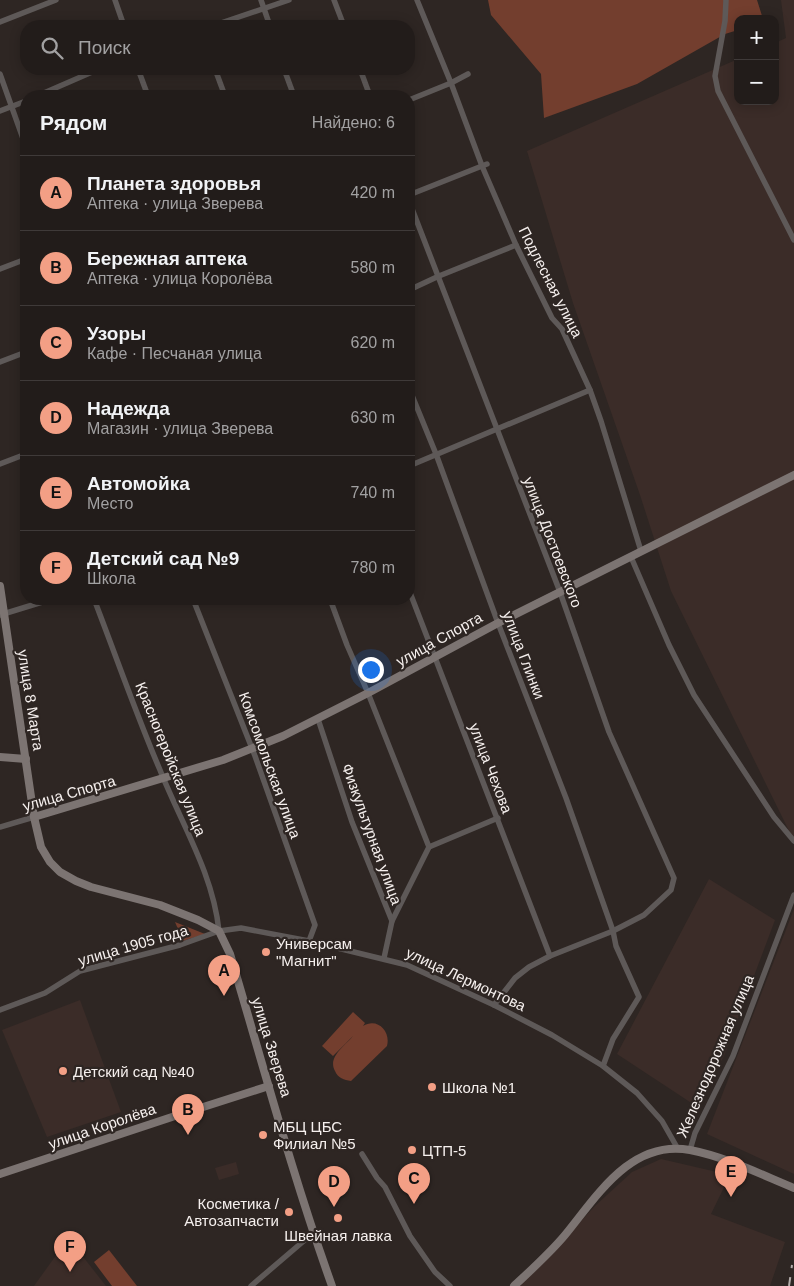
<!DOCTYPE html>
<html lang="ru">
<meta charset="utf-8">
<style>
:root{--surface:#221c1a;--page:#2a2523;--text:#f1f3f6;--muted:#a2a1a2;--line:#3f3a39;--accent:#f39f85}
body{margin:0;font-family:Arial,sans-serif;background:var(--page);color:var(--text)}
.controls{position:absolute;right:15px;top:15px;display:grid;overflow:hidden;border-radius:10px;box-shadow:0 2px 12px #0003}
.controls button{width:45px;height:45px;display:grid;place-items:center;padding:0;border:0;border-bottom:1px solid var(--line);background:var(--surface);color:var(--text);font:25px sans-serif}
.you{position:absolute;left:370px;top:669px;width:18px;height:18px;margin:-12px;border:4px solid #fff;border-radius:50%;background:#1a73e8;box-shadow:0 0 0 8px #1a73e833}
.badge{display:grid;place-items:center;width:32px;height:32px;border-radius:50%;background:var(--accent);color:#111;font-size:16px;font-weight:700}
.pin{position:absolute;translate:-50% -41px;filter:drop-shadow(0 1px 2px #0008)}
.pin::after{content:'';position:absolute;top:26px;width:18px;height:15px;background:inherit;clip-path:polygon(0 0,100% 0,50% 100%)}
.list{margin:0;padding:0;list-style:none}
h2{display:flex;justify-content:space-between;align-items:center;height:65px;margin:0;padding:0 20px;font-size:21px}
h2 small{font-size:16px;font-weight:400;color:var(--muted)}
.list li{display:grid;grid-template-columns:32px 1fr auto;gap:15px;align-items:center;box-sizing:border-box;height:75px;padding:0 20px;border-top:1px solid var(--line)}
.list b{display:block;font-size:19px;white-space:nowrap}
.list p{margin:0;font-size:16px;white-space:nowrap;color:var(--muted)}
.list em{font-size:16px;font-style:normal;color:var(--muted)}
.icon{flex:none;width:28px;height:28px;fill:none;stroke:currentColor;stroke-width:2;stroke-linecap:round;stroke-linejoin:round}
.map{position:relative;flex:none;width:794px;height:1286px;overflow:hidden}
.search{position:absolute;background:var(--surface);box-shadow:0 2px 12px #0003;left:20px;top:20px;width:395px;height:55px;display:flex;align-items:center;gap:12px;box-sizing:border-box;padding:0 18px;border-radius:20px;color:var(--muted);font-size:19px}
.panel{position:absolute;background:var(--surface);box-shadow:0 2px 12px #0003;left:20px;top:90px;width:395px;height:515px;border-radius:20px}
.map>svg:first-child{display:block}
.built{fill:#3b2c28}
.green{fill:#733e2e}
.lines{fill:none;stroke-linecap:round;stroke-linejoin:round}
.street{stroke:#5e5958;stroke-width:5.5}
.secondary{stroke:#7c7472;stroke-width:8}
.rail{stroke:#b3acaa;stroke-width:2;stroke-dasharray:9 9;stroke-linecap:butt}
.poi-dot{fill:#f39f85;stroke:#2e2623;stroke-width:2}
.labels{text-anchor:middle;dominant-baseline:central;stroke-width:4.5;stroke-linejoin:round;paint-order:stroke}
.street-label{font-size:15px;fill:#f6f0ee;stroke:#2e2623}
.poi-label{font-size:15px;fill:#f6f0ee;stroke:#2e2623;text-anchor:start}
</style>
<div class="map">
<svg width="794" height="1286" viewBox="0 0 794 1286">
<rect width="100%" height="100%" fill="#2e2623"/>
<g class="built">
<polygon points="781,0 794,0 794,841 671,591 640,495 573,303 527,151 738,59 738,101 775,101 775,43 786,38"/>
<polygon points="709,879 775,920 724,1056 696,1106 617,1054"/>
<polygon points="794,909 794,1174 707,1134"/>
<polygon points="80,1000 121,1112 47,1137 2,1030"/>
<polygon points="661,1159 730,1175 711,1214 785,1242 770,1286 520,1286 595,1206 632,1172"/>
<polygon points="236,1162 239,1174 219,1180 215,1168"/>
<polygon points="62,1247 84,1258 106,1286 34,1286"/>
</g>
<g class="green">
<polygon points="488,0 757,0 763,19 738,19 738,30 725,34 637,84 544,118 541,74 491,15"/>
<polygon points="175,922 205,934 183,941"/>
<path d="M 353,1012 L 365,1023 L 363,1026 C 377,1017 391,1031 387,1046 L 351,1081 C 344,1080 338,1078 335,1071 C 327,1057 346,1045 353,1036 L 333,1056 L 322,1046 Z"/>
<polygon points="109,1250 137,1286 112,1286 94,1262"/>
</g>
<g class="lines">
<g class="street">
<polyline points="115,0 124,26"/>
<polyline points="261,0 270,26"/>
<polyline points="334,0 344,26"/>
<polyline points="417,0 451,83 482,166 516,245 552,318 562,329 590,390 601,421 641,551"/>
<polyline points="726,0 725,21 715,76 718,91 794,240"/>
<polyline points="0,22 56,0"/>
<polyline points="212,26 289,0"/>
<polyline points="138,69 148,96"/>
<polyline points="215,69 225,96"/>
<polyline points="284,69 294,96"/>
<polyline points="360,69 370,96"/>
<polyline points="0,74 26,147"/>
<polyline points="37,96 99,69"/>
<polyline points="409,100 451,83 468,74"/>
<polyline points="0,111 26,101"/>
<polyline points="409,195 487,164"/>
<polyline points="409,201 560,592 609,732 674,878 671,890 644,915 613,931 550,956 529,967 515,978 494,1005"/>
<polyline points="0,269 26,259"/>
<polyline points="409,290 439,276 516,245"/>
<polyline points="0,362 26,352"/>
<polyline points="409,388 436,454 498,623 566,798 613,931 616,946 639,997 613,1039 603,1066"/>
<polyline points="0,464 26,454"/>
<polyline points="409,466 590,390"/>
<polyline points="631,557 669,645 694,695 774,817 794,841"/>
<polyline points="409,590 550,956"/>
<path d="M 94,599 C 116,656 136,714 160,770 C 181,823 213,873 219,931"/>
<polyline points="193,599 255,756 315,925 309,941"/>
<polyline points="330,599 347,645 368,693 429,847 392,921"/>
<polyline points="0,615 52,599"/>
<polyline points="318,719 352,822 392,921 384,958"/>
<polyline points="0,827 34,817"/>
<polyline points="429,847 498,818"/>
<polyline points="0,1010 45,993 80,971 180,945 219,931 241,928 309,941 407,965 494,1005 552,1035 603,1066 637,1093 662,1121 678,1149"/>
<polyline points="690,1150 695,1133 733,1056 794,895"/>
<polyline points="362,1154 377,1178 385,1187 410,1236 435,1272 450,1286"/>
<polyline points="251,1286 313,1233"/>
</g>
<g class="secondary">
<path d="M 0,586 L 34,817 L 41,847 L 50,862 L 60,872 L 76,881 L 91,887 L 160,905 L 198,920 L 219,931 L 230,954 C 263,1065 293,1177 332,1286"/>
<polyline points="0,757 26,759"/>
<polyline points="34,817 223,760 283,736 368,693 498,623 794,475"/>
<polyline points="0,1174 172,1117 269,1086"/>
<path d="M 514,1286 C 531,1270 550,1253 565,1235 C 597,1196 631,1139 690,1150 C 726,1157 760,1174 794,1188"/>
</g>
<polyline class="rail" points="789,1286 792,1265"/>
</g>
<g class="poi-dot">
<circle cx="266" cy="952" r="5"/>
<circle cx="63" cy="1071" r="5"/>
<circle cx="432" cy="1087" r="5"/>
<circle cx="263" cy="1135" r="5"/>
<circle cx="412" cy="1150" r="5"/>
<circle cx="289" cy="1212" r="5"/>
<circle cx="338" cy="1218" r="5"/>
</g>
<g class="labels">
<g class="street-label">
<text transform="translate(551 282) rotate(63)">Подлесная улица</text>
<text transform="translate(553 542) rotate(69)">улица Достоевского</text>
<text transform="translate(439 639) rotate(-29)">улица Спорта</text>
<text transform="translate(524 655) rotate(69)">улица Глинки</text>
<text transform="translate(31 700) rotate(81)">улица 8 Марта</text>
<text transform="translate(171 759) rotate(68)">Красногеройская улица</text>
<text transform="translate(270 765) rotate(70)">Комсомольская улица</text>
<text transform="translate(491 768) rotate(69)">улица Чехова</text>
<text transform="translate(69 793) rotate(-16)">улица Спорта</text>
<text transform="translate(372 834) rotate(70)">Физкультурная улица</text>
<text transform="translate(133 945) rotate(-16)">улица 1905 года</text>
<text transform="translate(466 979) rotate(25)">улица Лермонтова</text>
<text transform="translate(272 1047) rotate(73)">улица Зверева</text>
<text transform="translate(715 1056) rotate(-67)">Железнодорожная улица</text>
<text transform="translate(102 1126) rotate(-19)">улица Королёва</text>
</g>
<g class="poi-label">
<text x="276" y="943">Универсам<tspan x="276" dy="17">"Магнит"</tspan></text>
<text x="73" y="1071">Детский сад №40</text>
<text x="442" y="1087">Школа №1</text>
<text x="273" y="1126">МБЦ ЦБС<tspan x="273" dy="17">Филиал №5</tspan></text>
<text x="422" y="1150">ЦТП-5</text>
<text x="279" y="1203" text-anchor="end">Косметика /<tspan x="279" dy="17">Автозапчасти</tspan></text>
<text x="338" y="1235" text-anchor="middle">Швейная лавка</text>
</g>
</g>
</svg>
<div class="controls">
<button>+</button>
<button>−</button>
</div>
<div class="you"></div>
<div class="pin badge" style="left:224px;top:996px">A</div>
<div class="pin badge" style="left:188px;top:1135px">B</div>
<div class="pin badge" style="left:414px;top:1204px">C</div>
<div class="pin badge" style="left:334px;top:1207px">D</div>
<div class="pin badge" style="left:731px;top:1197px">E</div>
<div class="pin badge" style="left:70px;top:1272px">F</div>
<div class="search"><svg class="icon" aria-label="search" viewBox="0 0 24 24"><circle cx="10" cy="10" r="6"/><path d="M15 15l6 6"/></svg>Поиск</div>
<section class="panel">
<h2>Рядом<small>Найдено: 6</small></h2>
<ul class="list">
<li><span class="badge">A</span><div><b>Планета здоровья</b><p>Аптека · улица Зверева</p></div><em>420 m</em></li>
<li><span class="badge">B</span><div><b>Бережная аптека</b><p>Аптека · улица Королёва</p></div><em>580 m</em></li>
<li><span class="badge">C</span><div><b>Узоры</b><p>Кафе · Песчаная улица</p></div><em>620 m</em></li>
<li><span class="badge">D</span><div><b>Надежда</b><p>Магазин · улица Зверева</p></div><em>630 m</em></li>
<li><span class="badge">E</span><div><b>Автомойка</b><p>Место</p></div><em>740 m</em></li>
<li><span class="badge">F</span><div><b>Детский сад №9</b><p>Школа</p></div><em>780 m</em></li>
</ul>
</section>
</div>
